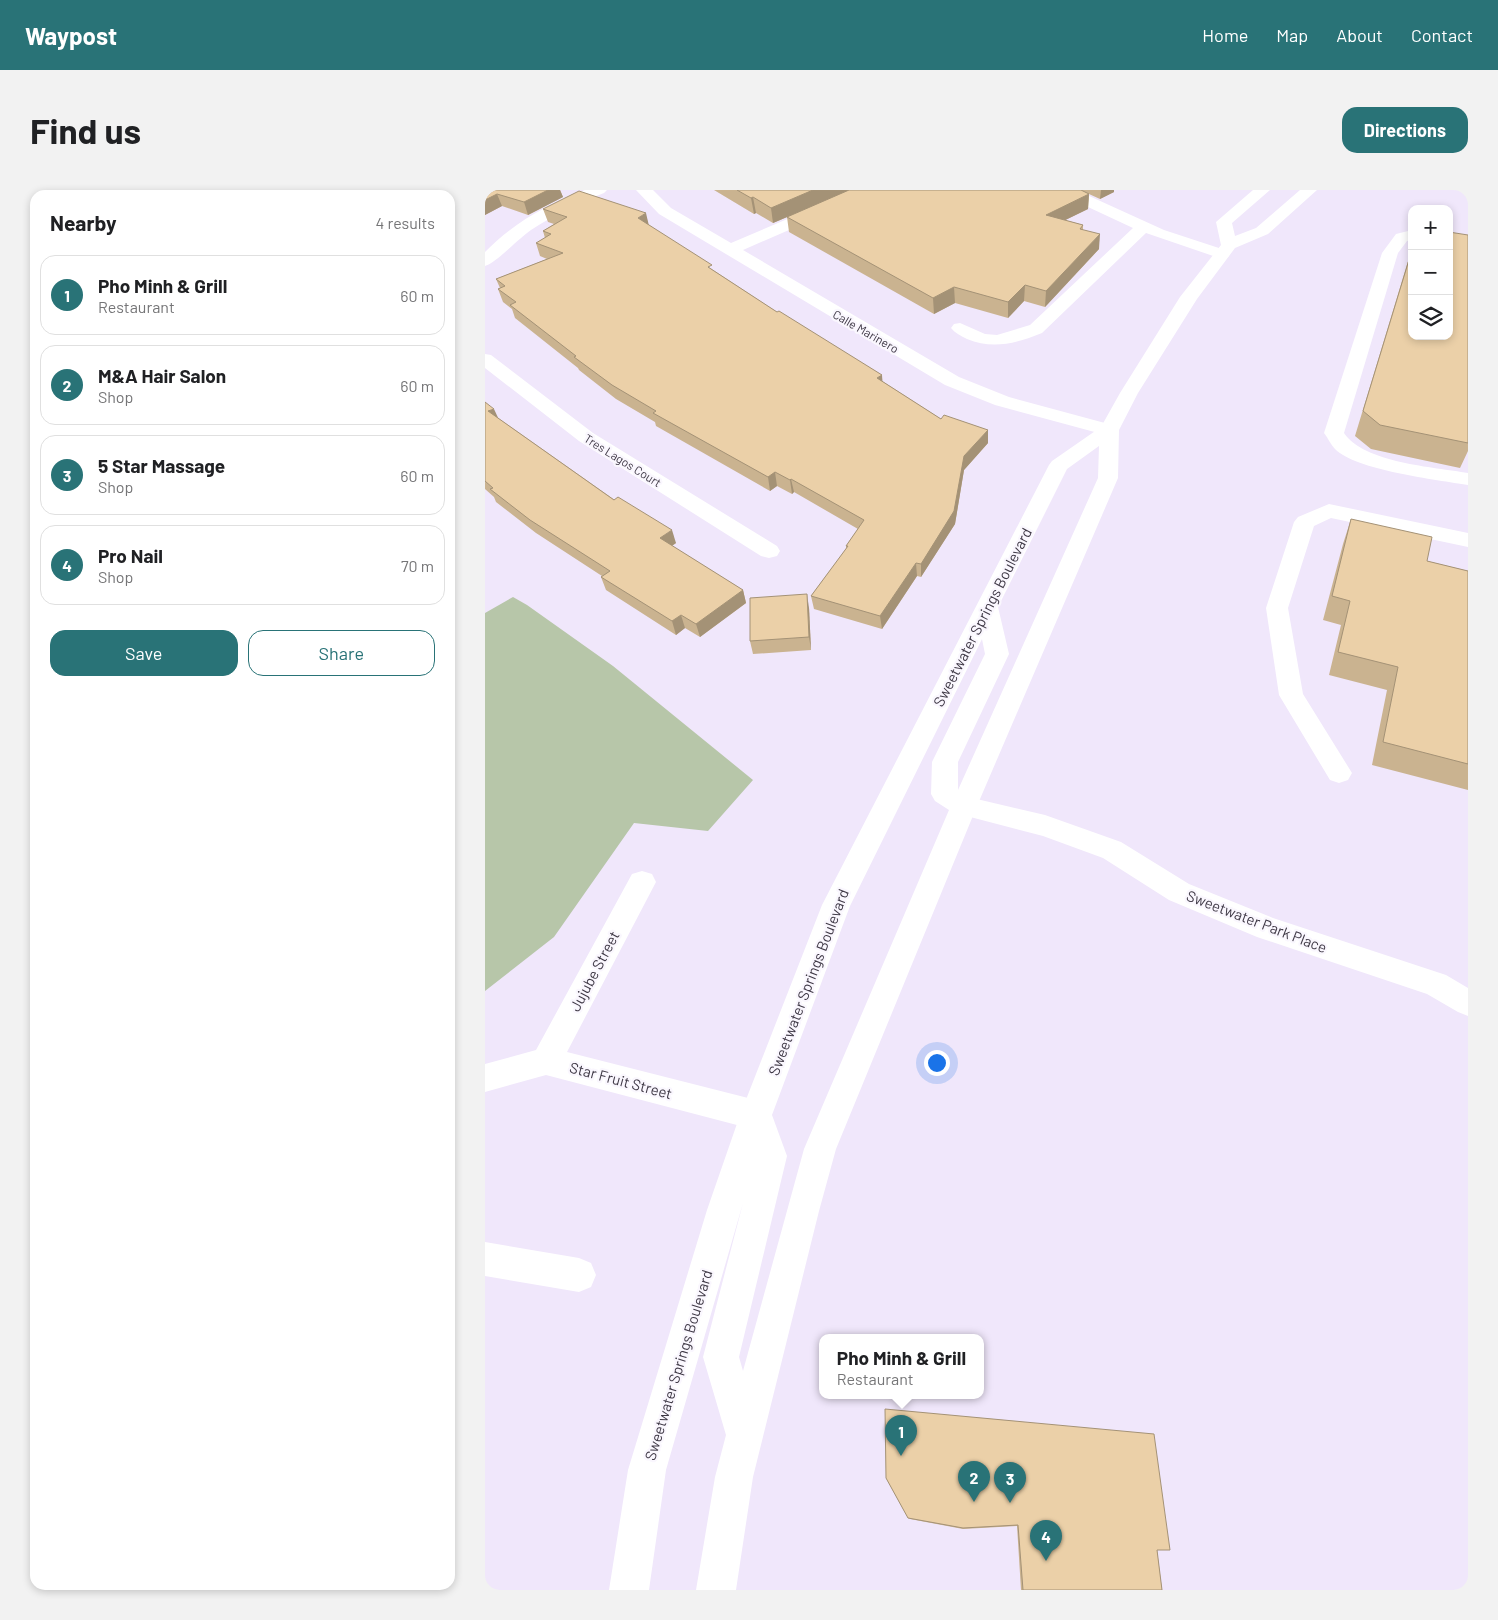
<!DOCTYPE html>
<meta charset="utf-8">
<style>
:root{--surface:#fff;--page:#f2f2f2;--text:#202124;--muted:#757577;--line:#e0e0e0;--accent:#297377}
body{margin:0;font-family:Barlow,sans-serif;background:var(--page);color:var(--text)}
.controls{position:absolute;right:15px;top:15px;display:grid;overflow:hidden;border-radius:10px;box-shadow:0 2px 8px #0003}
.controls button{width:45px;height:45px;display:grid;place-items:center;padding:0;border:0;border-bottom:1px solid var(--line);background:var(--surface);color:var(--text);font:25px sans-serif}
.you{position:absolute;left:451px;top:872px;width:18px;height:18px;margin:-12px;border:4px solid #fff;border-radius:50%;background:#1a73e8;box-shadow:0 0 0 8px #1a73e833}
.badge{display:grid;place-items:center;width:32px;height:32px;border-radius:50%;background:var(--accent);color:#fff;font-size:16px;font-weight:700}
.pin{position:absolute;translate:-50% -41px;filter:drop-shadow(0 1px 2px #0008)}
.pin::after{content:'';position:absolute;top:26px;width:18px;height:15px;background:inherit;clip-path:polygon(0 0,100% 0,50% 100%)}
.popup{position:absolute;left:334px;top:1144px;width:165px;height:65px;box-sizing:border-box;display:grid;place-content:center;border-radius:10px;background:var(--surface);filter:drop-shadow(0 1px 4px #0005);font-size:16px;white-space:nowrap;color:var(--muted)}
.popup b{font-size:19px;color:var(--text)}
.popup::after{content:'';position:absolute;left:50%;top:100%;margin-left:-10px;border:10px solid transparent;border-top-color:var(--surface)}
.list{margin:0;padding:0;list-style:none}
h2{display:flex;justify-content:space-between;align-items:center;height:65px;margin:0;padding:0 20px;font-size:21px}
h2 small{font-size:16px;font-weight:400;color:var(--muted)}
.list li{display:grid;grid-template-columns:32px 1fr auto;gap:15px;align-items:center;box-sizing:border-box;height:80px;margin:0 10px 10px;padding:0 10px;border:1px solid var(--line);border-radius:15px}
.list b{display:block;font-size:19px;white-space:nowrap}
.list p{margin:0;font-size:16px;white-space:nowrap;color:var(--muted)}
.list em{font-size:16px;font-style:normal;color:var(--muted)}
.actions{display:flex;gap:10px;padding:15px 20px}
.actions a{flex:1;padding:11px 0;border:1px solid var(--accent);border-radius:15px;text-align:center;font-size:18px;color:var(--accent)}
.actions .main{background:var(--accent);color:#fff}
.icon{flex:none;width:28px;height:28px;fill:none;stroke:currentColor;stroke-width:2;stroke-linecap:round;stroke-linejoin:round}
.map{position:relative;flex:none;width:983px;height:1400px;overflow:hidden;border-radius:15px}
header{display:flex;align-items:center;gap:30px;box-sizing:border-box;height:70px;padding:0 25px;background:var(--accent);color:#fff}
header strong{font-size:24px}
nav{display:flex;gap:28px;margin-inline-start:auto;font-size:18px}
.intro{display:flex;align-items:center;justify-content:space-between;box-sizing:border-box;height:120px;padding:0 30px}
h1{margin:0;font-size:35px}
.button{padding:12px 22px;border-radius:15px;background:var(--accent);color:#fff;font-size:18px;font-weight:700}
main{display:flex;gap:30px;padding:0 30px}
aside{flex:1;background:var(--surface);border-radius:15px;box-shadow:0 2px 8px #0003}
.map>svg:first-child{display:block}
.green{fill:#b7c6a9}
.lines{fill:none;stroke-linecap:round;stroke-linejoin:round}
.minor{fill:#fff;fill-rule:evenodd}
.major{fill:#fff;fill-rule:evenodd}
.wall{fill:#cab390}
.shaded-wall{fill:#a49276}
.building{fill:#ebd0a8;stroke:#a49276}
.labels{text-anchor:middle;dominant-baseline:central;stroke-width:4.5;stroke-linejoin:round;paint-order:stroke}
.far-street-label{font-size:12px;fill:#3f3946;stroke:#faf7fe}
.street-label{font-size:15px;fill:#3f3946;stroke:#faf7fe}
</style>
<header>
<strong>Waypost</strong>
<nav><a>Home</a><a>Map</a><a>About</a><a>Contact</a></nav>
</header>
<div class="intro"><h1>Find us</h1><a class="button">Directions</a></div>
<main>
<aside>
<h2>Nearby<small>4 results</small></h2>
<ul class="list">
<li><span class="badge">1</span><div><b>Pho Minh &amp; Grill</b><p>Restaurant</p></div><em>60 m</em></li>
<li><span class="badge">2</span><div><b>M&amp;A Hair Salon</b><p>Shop</p></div><em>60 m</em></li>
<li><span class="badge">3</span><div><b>5 Star Massage</b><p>Shop</p></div><em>60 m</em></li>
<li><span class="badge">4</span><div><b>Pro Nail</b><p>Shop</p></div><em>70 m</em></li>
</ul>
<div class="actions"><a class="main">Save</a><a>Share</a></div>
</aside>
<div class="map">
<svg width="983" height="1400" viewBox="0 0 983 1400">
<rect width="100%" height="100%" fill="#f0e7fb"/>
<polygon class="green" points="28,407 42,415 128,476 268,590 223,641 149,633 69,747 0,801 0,423"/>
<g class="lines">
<g class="minor">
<path d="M 100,0 L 122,0 L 119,3 C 94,13 69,25 46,40 C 34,48 11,73 0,76 L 0,62 C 28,33 63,14 100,0 Z"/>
<polygon points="151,0 168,0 186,18 246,53 371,0 392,0 389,3 258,60 474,187 524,207 631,236 634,240 631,244 624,246 617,244 510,215 460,195 174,24"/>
<path d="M 570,0 L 591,0 L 679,40 L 743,61 L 745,64 L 743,67 L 737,69 L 661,43 L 557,143 C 532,153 508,160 482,149 C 476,146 470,143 466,138 L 469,134 L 475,133 L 500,144 L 512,145 L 545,135 L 648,38 L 573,3 Z"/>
<path d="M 927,40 L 927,50 L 922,51 L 913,63 L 859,243 C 879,273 949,277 983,283 L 983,295 C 953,290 870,280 850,259 C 846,255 843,248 839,243 L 897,63 L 911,44 Z"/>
<polygon points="0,164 6,165 108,243 292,356 295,361 292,366 284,368 276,366 94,251 0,178"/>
<polygon points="844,314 983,343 983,357 846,328 829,336 803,418 818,504 867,583 863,590 854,593 845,590 794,505 781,418 809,332 813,327"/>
<polygon points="479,606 560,625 636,652 704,694 788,728 961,785 983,798 983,826 973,822 942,804 772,747 684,710 618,668 558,646 470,623 466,616 470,609"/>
<polygon points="157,681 167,684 171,692 82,862 271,910 282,914 287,925 282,936 271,940 61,885 0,902 0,874 51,860 147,684"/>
<polygon points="0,1052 94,1068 106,1073 111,1085 106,1097 94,1102 0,1086"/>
</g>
<path class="major" d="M 768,0 L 785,0 L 747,33 L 750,46 L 771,38 L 815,0 L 832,0 L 783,44 L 750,58 L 712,109 L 653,203 L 634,240 L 633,288 L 492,616 L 351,959 L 334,1021 L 268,1287 L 251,1400 L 211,1400 L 230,1287 L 241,1245 L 218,1167 L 258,1013 L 181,1280 L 164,1400 L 124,1400 L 143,1280 L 222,1020 L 255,925 L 337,715 L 564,275 L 567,271 L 616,237 L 635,203 L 695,107 L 736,55 L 731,32 ZM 614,256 L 613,288 L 473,600 L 473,572 L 524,464 L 513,417 L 582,279 ZM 497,449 L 500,464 L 447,572 L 446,604 L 450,611 L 464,620 L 319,959 L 258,1181 L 254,1167 L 302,966 L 287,925 L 365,716 Z"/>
</g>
<g class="wall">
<polygon points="0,0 75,0 78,7 43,25 17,16 0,25"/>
<polygon points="229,0 629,0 629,2 615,9 604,4 603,19 580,30 598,35 598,40 614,59 560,117 539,111 523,128 470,113 449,124 304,42 302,27 288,33 271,23 269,24"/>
<polygon points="58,19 164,35 228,80 292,122 397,185 397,191 456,229 503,240 503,253 479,280 470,334 436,387 432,386 397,439 329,419 326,406 361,359 361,356 373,339 309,302 307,304 292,296 285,301 171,236 170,232 131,209 94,180 93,178 30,128 27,119 18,112 13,99 15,98 11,89 62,69 55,66 51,53 60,48 58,41 69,34 63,32"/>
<polygon points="983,45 983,261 975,278 886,259 870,246 927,58 927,146"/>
<polygon points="0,212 13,228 191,353 187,356 258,400 261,413 215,447 200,438 191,445 121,400 116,387 117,386 51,343 11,312 9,307 0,299"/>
<polygon points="866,329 942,371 983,381 983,600 887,575 902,500 844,485 856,435 838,430 858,354"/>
<polygon points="324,418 326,460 268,464 265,451"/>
<polygon points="401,1288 685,1360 672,1360 677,1400 536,1400 532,1336 478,1339 425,1329 423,1328"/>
</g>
<g class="shaded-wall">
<polygon points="63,0 75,0 78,7 43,25 39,12"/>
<polygon points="328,0 366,0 288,33 286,18"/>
<polygon points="616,0 629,0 629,2 615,9"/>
<polygon points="12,4 17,16 0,25 0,10"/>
<polygon points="604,4 603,19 560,40 561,25"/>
<polygon points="268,7 271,23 269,24 266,8"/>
<polygon points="161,23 164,36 153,28"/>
<polygon points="615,44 614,59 560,117 561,101"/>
<polygon points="540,95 539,111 523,128 523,112"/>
<polygon points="469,97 470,113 449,124 448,108"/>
<polygon points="397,185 398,199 392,188"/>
<polygon points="9,219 15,232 3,221"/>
<polygon points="503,240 503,253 479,280 470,334 436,387 436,374 479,266"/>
<polygon points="290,282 292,296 285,301 283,287"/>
<polygon points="306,289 309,302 307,304 305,290"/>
<polygon points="187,340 191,353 179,361 175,348"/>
<polygon points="431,373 432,386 397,439 395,426"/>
<polygon points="258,400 261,413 215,447 211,434"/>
<polygon points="322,404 324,418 326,460 324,447"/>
<polygon points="196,425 200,438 191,445 187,431"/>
</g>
<g class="building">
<polygon points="0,0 63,0 39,12 12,4 0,10"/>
<polygon points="252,0 328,0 286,18 268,7 266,8"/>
<polygon points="364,0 596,0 604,4 561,25 598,35 595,39 615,44 561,101 540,95 523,112 469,97 448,108 302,27"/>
<polygon points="94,1 161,23 153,28 227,75 223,77 292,122 294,121 397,185 392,188 456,229 459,225 503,240 479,266 469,321 436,374 431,373 395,426 326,406 363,356 361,356 379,330 306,289 305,290 290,282 283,287 168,223 171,221 127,195 89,167 91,166 25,115 31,112 13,99 20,96 11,89 78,63 51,53 66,44 58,41 82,27 58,19"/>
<polygon points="964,42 983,45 983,253 895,235 878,221 927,60 927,146 964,146"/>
<polygon points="0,212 9,219 3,221 129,310 133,307 187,340 175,348 258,400 211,434 196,425 187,431 116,387 125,381 45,330 5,299 8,298 0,291"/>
<polygon points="866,329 947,347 942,371 983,381 983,574 898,552 913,477 853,462 865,411 847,406"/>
<polygon points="322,404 324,447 265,451 265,408"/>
<polygon points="400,1219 669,1244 685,1360 672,1360 677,1400 538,1400 533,1335 478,1338 423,1328 401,1288"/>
</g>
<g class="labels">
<g class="far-street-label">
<text transform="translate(381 141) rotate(30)">Calle Marinero</text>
<text transform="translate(138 270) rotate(32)">Tres Lagos Court</text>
</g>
<g class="street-label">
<text transform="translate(497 427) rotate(-63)">Sweetwater Springs Boulevard</text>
<text transform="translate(772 731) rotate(21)">Sweetwater Park Place</text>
<text transform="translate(109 781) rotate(-62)">Jujube Street</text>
<text transform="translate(323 792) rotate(-69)">Sweetwater Springs Boulevard</text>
<text transform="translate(136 890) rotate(15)">Star Fruit Street</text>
<text transform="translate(193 1175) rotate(-73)">Sweetwater Springs Boulevard</text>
</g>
</g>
</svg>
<div class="controls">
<button>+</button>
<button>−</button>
<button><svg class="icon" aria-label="layers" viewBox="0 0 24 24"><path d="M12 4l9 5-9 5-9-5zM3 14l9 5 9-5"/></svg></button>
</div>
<div class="you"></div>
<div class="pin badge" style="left:416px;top:1266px">1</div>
<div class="popup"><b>Pho Minh &amp; Grill</b>Restaurant</div>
<div class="pin badge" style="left:489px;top:1312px">2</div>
<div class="pin badge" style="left:525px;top:1313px">3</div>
<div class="pin badge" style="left:561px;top:1371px">4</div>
</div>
</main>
